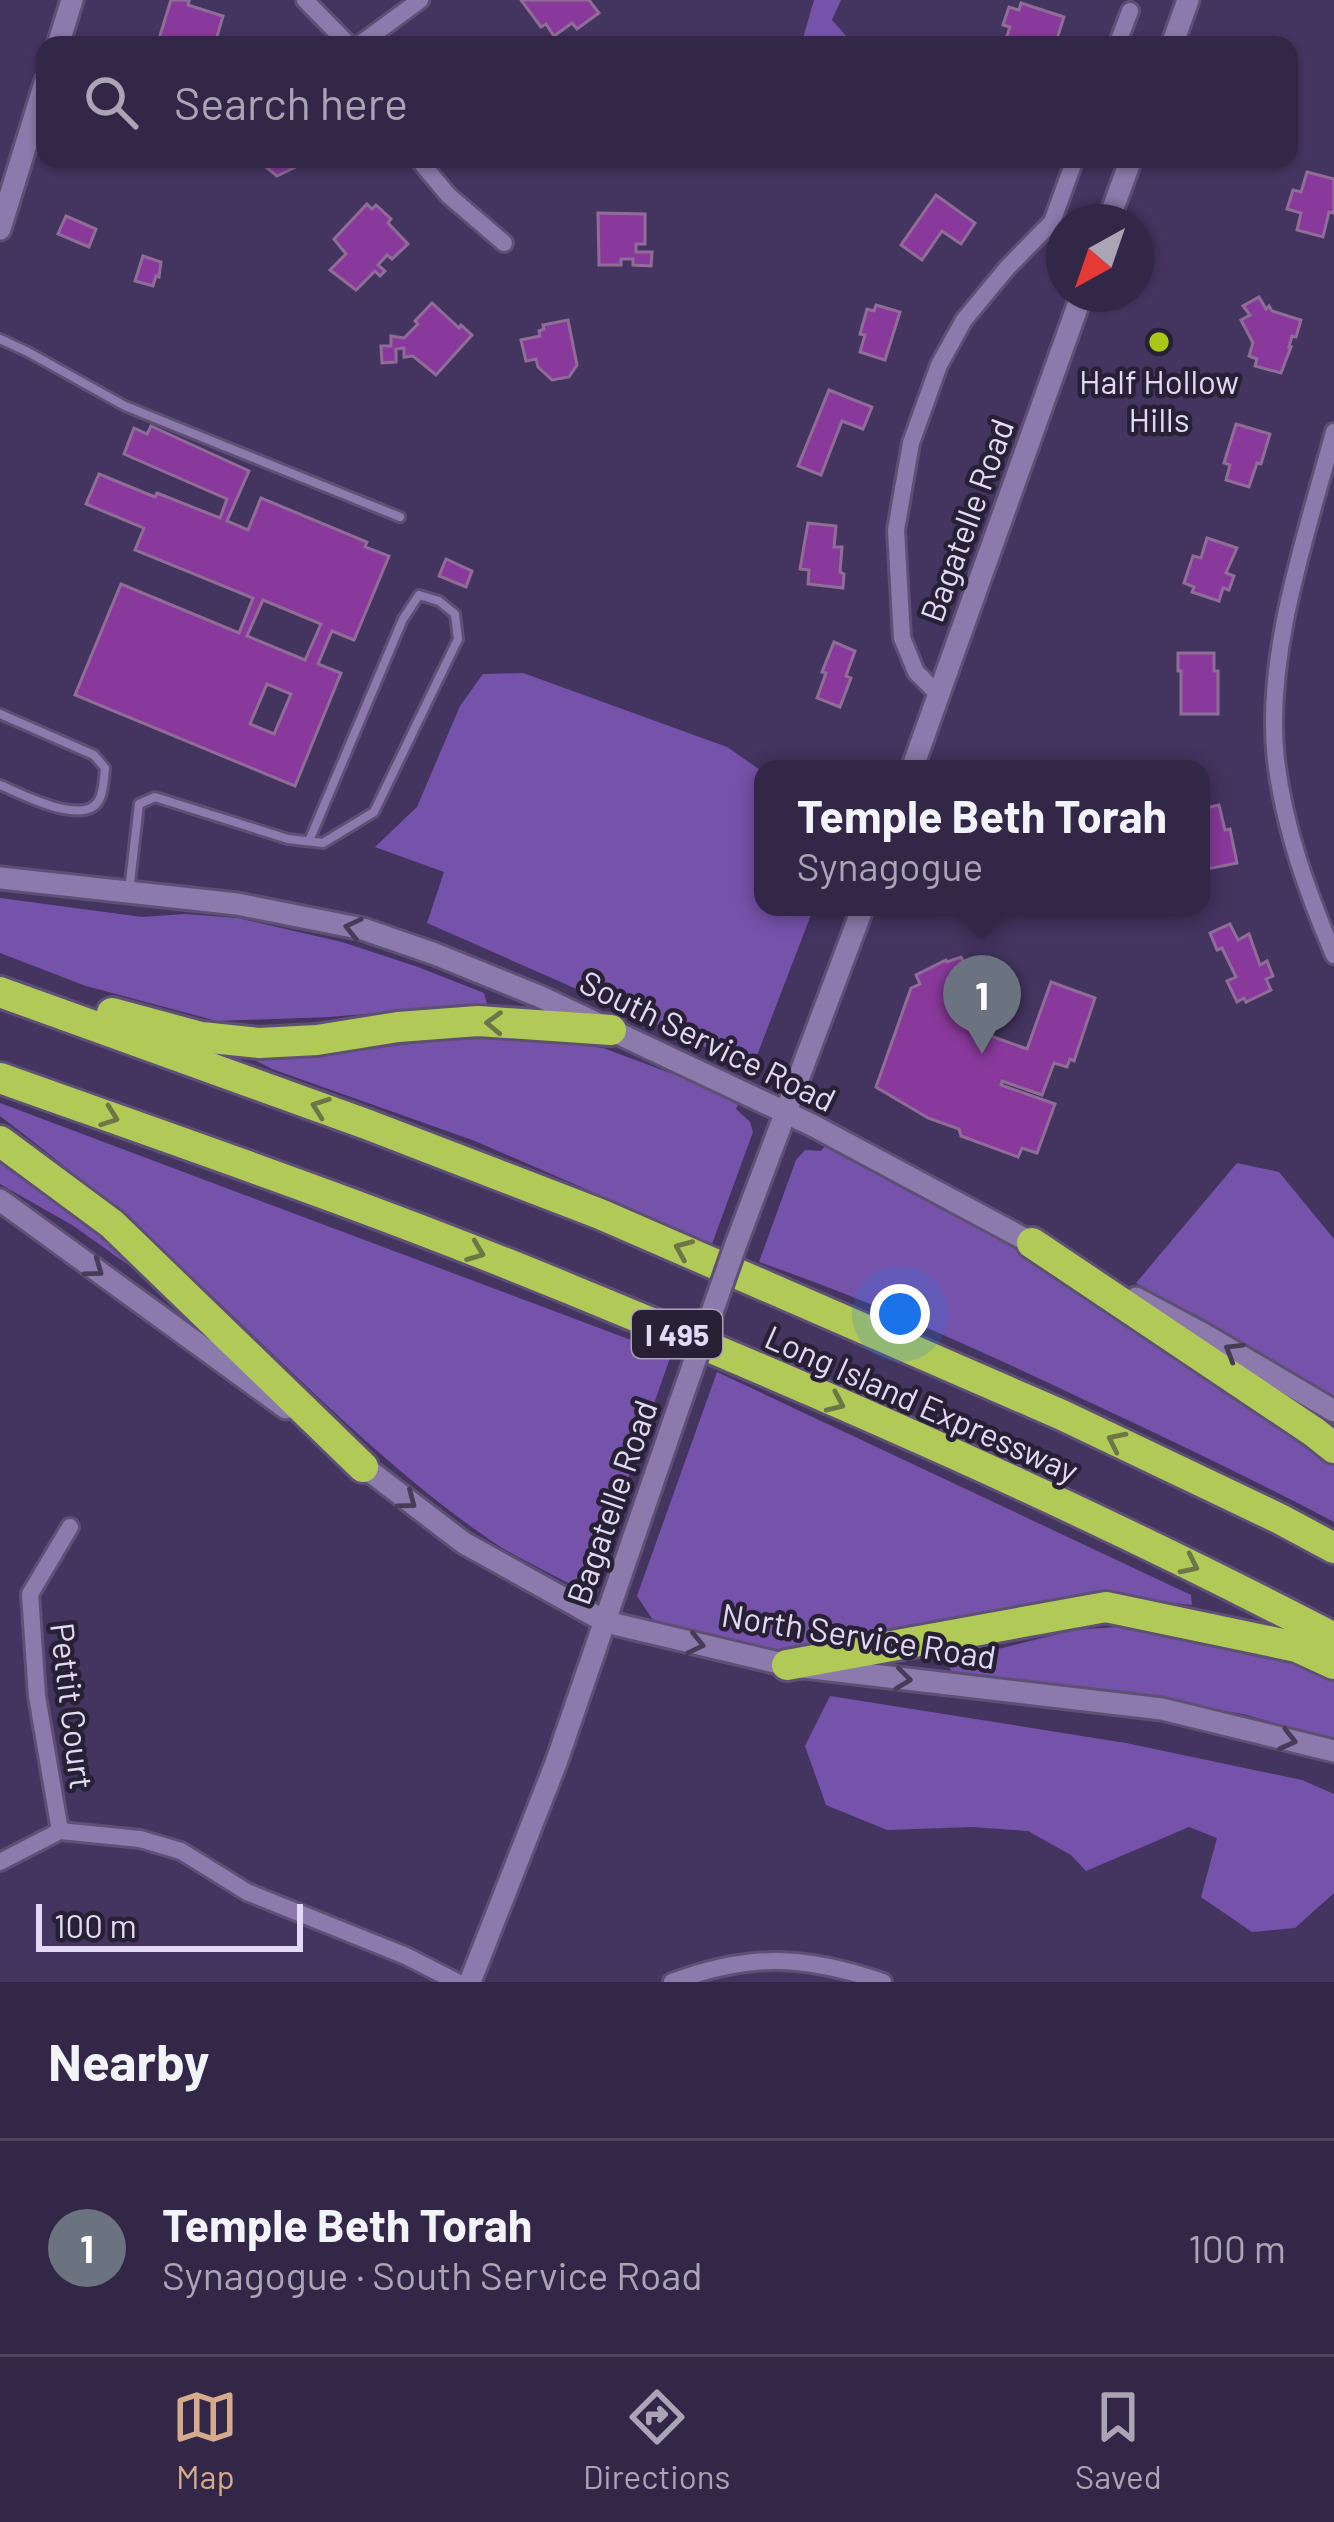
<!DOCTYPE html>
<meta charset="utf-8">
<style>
:root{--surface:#332748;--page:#3b2f4f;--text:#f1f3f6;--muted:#a9a5b4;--line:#4e4460;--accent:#d6ab8b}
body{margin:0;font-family:Barlow,sans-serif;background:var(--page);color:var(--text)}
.compass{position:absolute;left:1046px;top:204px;width:108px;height:108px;border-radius:50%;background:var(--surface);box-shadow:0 3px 9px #0004;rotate:220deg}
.scale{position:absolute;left:36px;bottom:30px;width:267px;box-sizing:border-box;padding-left:12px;border:6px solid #e2daf5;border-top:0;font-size:33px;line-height:42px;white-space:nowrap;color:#e2daf5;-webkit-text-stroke:9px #282135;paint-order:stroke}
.you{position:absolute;left:900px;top:1314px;width:42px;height:42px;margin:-30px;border:9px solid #fff;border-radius:50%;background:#1a73e8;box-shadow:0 0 0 18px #1a73e833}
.badge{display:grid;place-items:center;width:78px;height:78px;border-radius:50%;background:var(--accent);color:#fff;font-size:39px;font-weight:700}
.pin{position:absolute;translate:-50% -99px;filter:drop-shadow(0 3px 6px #0008)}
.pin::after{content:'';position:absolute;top:63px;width:42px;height:36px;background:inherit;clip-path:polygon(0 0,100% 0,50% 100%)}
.popup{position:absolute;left:754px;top:760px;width:456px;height:156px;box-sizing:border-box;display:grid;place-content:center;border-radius:24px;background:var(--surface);filter:drop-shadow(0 3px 9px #0005);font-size:39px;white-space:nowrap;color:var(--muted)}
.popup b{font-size:45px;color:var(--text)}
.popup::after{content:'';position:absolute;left:50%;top:100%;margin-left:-24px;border:24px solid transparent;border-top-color:var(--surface)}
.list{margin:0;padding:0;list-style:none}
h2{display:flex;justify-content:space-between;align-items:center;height:156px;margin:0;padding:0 48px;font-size:51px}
h2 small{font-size:39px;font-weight:400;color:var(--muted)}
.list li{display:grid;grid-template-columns:78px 1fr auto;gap:36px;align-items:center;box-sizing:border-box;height:216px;padding:0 48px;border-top:3px solid var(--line)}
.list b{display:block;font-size:45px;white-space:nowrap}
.list p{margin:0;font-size:39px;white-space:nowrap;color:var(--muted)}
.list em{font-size:39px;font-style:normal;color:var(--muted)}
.icon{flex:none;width:66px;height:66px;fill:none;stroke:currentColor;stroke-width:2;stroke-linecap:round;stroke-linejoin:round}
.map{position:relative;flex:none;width:1334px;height:1982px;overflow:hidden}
.search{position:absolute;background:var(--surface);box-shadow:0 3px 9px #0004;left:36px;right:36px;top:36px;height:132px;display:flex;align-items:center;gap:30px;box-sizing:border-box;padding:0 42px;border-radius:24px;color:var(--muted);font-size:45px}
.sheet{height:372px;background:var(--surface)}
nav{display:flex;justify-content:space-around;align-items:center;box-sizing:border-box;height:168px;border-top:3px solid var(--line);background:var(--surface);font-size:33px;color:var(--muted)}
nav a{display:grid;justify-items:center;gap:6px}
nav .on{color:var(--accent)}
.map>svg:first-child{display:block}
.green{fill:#7653ab}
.building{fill:#89399b;stroke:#8f6d97;stroke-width:3;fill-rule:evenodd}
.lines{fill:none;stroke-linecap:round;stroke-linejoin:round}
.service-casing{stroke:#5e5075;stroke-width:14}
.minor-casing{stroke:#5e5075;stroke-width:22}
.tertiary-casing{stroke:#5e5075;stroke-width:27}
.secondary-casing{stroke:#5e5075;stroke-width:27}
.motorway-casing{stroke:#5e5075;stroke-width:36}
.service{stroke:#8b7aab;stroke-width:8}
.minor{stroke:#8b7aab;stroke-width:16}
.tertiary{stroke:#8b7aab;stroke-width:21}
.secondary{stroke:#8b7aab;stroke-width:21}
.motorway{stroke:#b1ca57;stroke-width:30}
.tertiary-bridge-casing{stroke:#5e5075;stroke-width:27;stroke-linecap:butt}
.tertiary-bridge{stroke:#8b7aab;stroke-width:21}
.oneway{stroke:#463c58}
.oneway2{stroke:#6c7646}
.poi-dot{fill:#aac718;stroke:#282135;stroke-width:4.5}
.labels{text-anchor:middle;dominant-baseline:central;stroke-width:9;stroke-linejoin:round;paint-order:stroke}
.shield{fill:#282135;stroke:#aaa2bb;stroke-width:3}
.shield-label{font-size:30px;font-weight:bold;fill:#e2daf5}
.poi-label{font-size:33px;fill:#e2daf5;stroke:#282135}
.street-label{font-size:33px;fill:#e2daf5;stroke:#282135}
</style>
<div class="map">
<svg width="1334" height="1982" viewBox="0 0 1334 1982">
<rect width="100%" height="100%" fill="#443460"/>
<g class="green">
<polygon points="814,0 841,0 832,20 854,45 801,45"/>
<polygon points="523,673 727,747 763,772 763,907 814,907 751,1071 690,1039 427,923 444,872 375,847 417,807 460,706 483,674"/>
<polygon points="0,898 142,917 185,914 238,918 342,942 418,967 484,993 487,1004 329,1017 217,1021 86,986 0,953"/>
<polygon points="484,1034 603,1048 708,1087 738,1105 736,1109 750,1122 753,1132 712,1244 475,1141 272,1069 247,1056 356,1051"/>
<path d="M 0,1103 L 671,1355 L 598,1564 L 591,1575 L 573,1580 L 570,1584 C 544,1570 515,1557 490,1540 C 377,1462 283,1361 182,1268 C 124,1215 64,1164 0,1116 Z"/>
<path d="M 825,1146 L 977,1225 L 1116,1310 L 1334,1463 L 1334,1522 C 1253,1479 1170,1440 1087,1401 C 980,1350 871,1301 759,1262 L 796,1160 L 805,1150 L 821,1151 Z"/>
<polygon points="0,1148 9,1154 182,1303 72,1225 0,1184"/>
<polygon points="1237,1163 1279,1172 1334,1239 1334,1396 1136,1283"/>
<polygon points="717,1372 1191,1595 1192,1605 1148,1600 1081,1602 804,1655 743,1645 653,1620 637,1596"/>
<polygon points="1145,1625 1285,1654 1334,1679 1334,1740 1243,1714 1101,1691 953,1673 946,1662 1074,1630"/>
<polygon points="830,1696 1126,1743 1302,1780 1334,1794 1334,1893 1295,1928 1252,1932 1201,1897 1217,1838 1189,1827 1086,1871 1071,1855 1028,1831 972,1827 887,1830 826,1805 805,1746"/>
</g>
<g class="building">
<polygon points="171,0 186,0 189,1 188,5 223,16 216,40 210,38 207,45 157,45"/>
<polygon points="521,0 589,0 599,13 577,29 572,23 554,36 546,24 541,27"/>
<polygon points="1021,3 1064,17 1055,45 1035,39 1033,44 1036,45 1004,45 1010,27 1003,25 1009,7 1019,10"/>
<polygon points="256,159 323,159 310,166 308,161 277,176"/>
<polygon points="1307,172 1334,179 1334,210 1333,213 1329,212 1323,237 1297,230 1301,213 1287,209 1293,190 1301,192"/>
<polygon points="936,195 975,223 961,244 942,231 922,260 901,245"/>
<polygon points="367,204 372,209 376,205 391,219 388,223 408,244 392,259 387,255 378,265 385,271 380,276 375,271 356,290 330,270 346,254 334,239"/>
<polygon points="598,213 645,214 645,244 636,244 636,252 652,252 651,266 633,265 633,259 621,259 621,265 599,265"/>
<polygon points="66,216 96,229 89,247 58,234"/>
<polygon points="143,256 161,262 159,277 156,276 153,286 135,281"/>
<polygon points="1259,297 1266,309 1269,306 1272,311 1301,320 1296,337 1292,336 1289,347 1291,347 1281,373 1255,366 1257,359 1249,356 1253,343 1241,320 1250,315 1243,306"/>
<polygon points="432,303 459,328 461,325 472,335 436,375 413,356 404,357 404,348 396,349 396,362 382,363 381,346 391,346 391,336 404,338 418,324 415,321"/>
<polygon points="876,305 900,312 885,360 860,352 865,335 860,334 867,309 874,311"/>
<polygon points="568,320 577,365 569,377 552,380 538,367 536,359 526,361 521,340 540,336 539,331 544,329 543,325"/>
<polygon points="829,390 872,407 863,429 842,421 821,475 798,466"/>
<polygon points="1236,424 1270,434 1261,464 1257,463 1249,487 1226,480 1230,465 1224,463"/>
<path d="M 151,426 L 249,471 L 227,521 L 248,530 L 261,498 L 367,542 L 365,547 L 389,556 L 354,640 L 332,631 L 318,664 L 341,673 L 295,786 L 75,695 L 121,584 L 239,633 L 253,598 L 135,550 L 144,528 L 86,504 L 99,474 L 155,497 L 157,493 L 220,518 L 227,499 L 124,454 L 134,428 L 147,434 ZM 263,600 L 321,624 L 305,660 L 247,636 ZM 267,684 L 291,694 L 274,734 L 250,724 Z"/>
<polygon points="808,523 836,526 834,547 842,547 840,572 844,574 843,588 808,584 809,570 800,569"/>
<polygon points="1207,538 1237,548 1226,573 1234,576 1229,590 1223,588 1219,601 1192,592 1194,587 1184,583 1193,556 1201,558"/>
<polygon points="446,559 472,571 466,587 439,576"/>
<polygon points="834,642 855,651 846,676 851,678 840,707 817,698 826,673 822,672"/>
<polygon points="1178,653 1214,653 1214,671 1218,671 1218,714 1181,714 1181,671 1178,671"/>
<polygon points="1219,805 1225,830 1230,829 1237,863 1202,870 1201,809"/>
<polygon points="1230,924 1238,940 1249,934 1260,965 1267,961 1273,976 1266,979 1271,990 1246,1002 1244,998 1237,1002 1227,981 1236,977 1222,948 1217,950 1210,933"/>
<polygon points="961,957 987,1005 979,1009 988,1035 1027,1049 1051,982 1095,998 1074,1061 1070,1059 1067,1067 1054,1063 1042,1095 1002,1081 1001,1085 1055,1104 1037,1153 1022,1148 1018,1157 961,1136 959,1129 928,1118 876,1087 911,988 920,984 916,975 946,960 947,962"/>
</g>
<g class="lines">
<g class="service-casing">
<g id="service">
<polyline points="0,339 28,352 125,406 400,517"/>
<path d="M 0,714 L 94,755 L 105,768 C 104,777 104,789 100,798 C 87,829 22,794 0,785"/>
<polyline points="129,891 139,804 155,797 288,839 323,843 374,812 458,639 455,614 439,601 419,595 403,619 309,841"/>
</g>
</g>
<g class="minor-casing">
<g id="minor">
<polyline points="305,0 349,45"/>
<polyline points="359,45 420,0"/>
<polyline points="1117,45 1130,11"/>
<polyline points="418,159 448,195 504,243"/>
<path d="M 1334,432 C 1307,533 1264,655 1276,760 C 1284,827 1307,892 1334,955"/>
<polyline points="938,694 916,672 902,638 896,530 911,443 939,365 964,320 1007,268 1052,222 1075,159"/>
<polyline points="60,1831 37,1696 30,1594 70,1527"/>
<polyline points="0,1862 60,1831 140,1839 181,1851 247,1892 406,1956 457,1982"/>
<path d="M 672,1982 C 750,1953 804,1955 883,1982"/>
</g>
</g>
<g class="tertiary-casing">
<g id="tertiary">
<polyline points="58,45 72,0"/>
<polyline points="1172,45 1188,0"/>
<polyline points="1108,222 1131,159"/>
<polyline points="0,229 45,83"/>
<polyline points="912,769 1082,294"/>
<polyline points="736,1244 863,907"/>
<polyline points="470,1982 556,1763 680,1403"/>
</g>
</g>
<g class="secondary-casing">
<g id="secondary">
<polyline points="0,878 237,904 363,929 435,954 541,997 812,1125 1045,1250"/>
<polyline points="0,1200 286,1408"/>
<polyline points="1136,1298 1207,1336 1334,1411"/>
<polyline points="354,1459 464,1543 606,1622 787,1665 1162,1709 1334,1751"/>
</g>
</g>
<g class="motorway-casing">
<g id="motorway">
<polyline points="0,992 366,1124 600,1214 1062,1415 1280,1519 1334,1548"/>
<polyline points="112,1013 201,1037 259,1043 317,1040 398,1027 478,1021 611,1030"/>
<path d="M 0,1078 C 191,1146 384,1212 572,1290 C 830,1396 1087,1509 1334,1638"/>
<polyline points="0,1141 112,1224 363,1467"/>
<polyline points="1032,1243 1314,1432 1334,1448"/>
<polyline points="787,1665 1106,1607 1297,1647 1334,1664"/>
</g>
</g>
<use href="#service" class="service"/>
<use href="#minor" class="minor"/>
<use href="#tertiary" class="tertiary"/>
<use href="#secondary" class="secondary"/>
<use href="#motorway" class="motorway"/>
<g class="tertiary-bridge-casing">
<polyline id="tertiary-bridge" points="680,1403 736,1244"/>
</g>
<use href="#tertiary-bridge" class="tertiary-bridge"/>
</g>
<defs><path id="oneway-chevron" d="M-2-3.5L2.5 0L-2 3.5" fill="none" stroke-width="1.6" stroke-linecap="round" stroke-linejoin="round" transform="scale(3)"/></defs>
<g class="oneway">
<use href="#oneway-chevron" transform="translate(353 928) rotate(-167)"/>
<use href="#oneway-chevron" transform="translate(95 1269) rotate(36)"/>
<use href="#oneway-chevron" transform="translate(1233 1351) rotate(-149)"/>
<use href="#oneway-chevron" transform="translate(408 1501) rotate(37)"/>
<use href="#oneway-chevron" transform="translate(696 1644) rotate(13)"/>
<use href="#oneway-chevron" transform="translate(903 1679) rotate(7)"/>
<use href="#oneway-chevron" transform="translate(1288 1740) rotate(14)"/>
</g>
<g class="oneway2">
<use href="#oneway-chevron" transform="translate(494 1023) rotate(-178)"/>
<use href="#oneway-chevron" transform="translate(320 1107) rotate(-160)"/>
<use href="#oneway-chevron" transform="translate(110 1117) rotate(20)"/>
<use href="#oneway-chevron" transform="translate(683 1249) rotate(-157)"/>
<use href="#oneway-chevron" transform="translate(476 1252) rotate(21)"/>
<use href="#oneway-chevron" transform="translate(836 1403) rotate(24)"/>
<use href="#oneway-chevron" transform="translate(1116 1441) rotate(-154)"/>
<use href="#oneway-chevron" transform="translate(1190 1565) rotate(26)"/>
</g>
<circle class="poi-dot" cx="1159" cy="342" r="12"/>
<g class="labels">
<rect class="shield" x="632" y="1310" width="90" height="48" rx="9"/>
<g class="shield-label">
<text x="677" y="1334">I 495</text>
</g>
<g class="poi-label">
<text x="1159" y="381">Half Hollow<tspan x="1159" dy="38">Hills</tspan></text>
</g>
<g class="street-label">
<text transform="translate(966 520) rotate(-70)">Bagatelle Road</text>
<text transform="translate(708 1040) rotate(26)">South Service Road</text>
<text transform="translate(922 1403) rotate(24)">Long Island Expressway</text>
<text transform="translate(611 1502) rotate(-71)">Bagatelle Road</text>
<text transform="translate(859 1635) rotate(9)">North Service Road</text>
<text transform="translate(73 1706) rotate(83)">Pettit Court</text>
</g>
</g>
</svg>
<svg class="compass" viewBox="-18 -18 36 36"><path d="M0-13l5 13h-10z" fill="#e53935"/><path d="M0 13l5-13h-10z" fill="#a9a5b4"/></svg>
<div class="scale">100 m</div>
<div class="you"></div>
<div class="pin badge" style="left:982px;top:1054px;background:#6b7280">1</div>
<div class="popup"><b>Temple Beth Torah</b>Synagogue</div>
<div class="search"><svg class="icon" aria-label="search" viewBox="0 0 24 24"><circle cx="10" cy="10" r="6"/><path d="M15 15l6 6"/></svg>Search here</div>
</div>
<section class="sheet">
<h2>Nearby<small></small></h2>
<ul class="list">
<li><span class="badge" style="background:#6b7280">1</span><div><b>Temple Beth Torah</b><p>Synagogue · South Service Road</p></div><em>100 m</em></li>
</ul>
</section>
<nav>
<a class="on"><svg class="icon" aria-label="map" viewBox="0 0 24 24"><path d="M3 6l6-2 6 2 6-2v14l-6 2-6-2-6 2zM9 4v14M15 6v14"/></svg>Map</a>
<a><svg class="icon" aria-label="directions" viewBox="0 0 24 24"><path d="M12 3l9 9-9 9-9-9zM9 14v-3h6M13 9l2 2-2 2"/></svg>Directions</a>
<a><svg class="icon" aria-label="saved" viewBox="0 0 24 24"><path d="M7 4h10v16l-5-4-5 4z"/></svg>Saved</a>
</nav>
